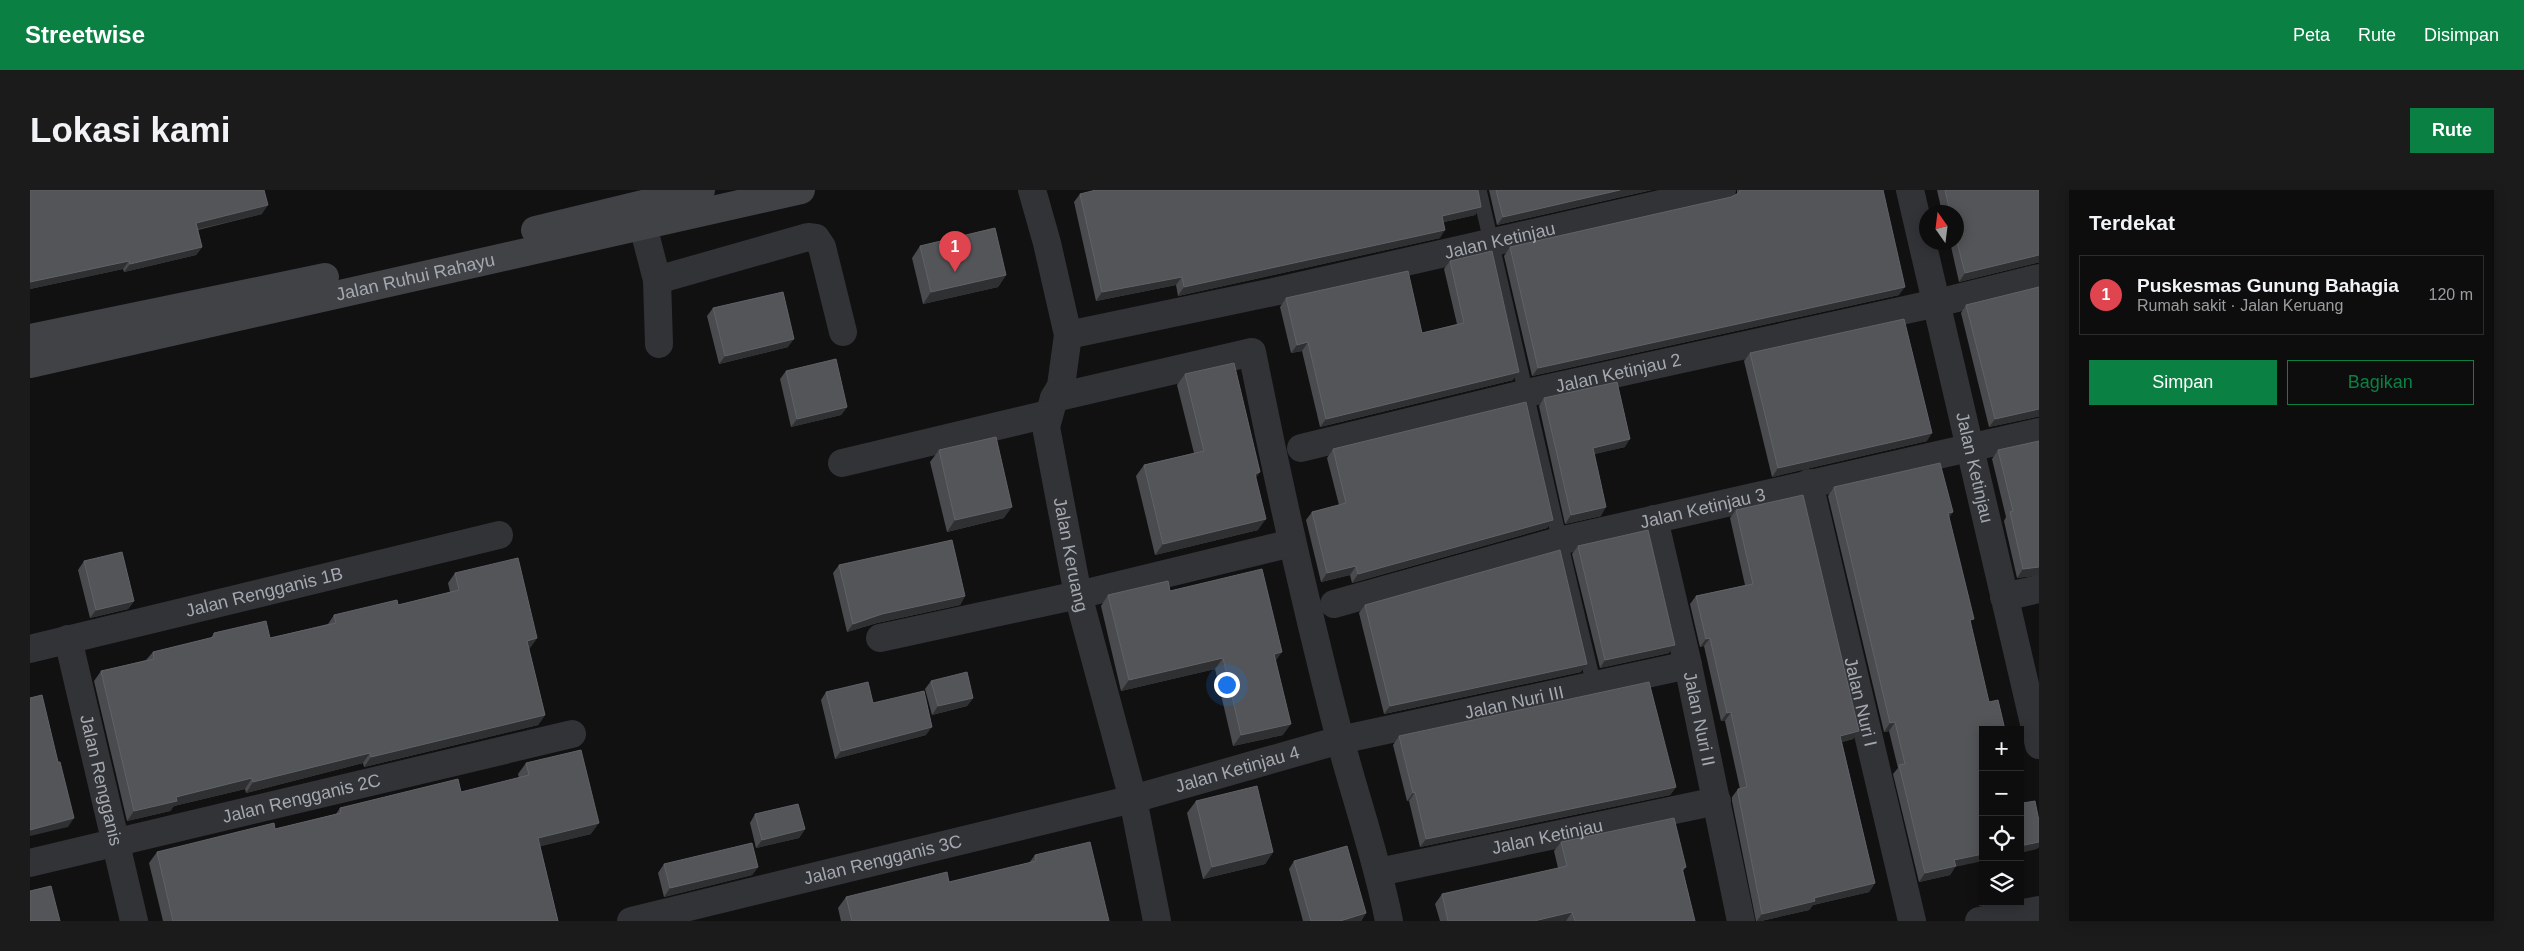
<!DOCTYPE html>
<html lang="id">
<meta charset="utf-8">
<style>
:root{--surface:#0d0d0e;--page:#1b1b1c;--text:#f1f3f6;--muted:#9a9c9e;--line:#2d2d2e;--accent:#0b8043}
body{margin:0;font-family:Helvetica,sans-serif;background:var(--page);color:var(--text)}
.controls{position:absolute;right:15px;bottom:15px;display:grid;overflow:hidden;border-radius:0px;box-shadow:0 2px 12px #0003}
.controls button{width:45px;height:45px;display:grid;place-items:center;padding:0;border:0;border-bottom:1px solid var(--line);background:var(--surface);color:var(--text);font:25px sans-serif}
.compass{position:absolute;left:1889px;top:15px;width:45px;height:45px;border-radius:50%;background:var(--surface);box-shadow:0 2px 12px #0003;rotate:346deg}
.you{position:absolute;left:1196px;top:494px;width:18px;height:18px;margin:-12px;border:4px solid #fff;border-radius:50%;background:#1a73e8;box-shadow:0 0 0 8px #1a73e833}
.badge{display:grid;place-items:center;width:32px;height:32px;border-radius:50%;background:var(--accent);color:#fff;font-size:16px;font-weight:700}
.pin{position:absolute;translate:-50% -41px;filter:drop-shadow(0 1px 2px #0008)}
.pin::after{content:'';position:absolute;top:26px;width:18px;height:15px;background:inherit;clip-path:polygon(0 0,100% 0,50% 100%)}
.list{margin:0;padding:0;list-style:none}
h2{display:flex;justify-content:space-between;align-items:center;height:65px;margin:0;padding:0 20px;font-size:21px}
h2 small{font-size:16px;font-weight:400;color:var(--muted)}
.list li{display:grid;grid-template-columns:32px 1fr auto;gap:15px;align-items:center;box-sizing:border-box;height:80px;margin:0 10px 10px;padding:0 10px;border:1px solid var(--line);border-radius:0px}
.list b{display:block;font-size:19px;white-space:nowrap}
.list p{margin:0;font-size:16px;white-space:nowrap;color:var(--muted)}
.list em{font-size:16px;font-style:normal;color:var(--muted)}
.actions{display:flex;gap:10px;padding:15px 20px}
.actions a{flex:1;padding:11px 0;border:1px solid var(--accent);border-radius:0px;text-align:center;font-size:18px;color:var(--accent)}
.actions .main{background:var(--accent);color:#fff}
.icon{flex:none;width:28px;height:28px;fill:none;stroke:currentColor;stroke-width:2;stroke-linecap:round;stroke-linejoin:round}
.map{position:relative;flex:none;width:2009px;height:731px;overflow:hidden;border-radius:0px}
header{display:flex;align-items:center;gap:30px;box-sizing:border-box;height:70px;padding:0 25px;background:var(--accent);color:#fff}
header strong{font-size:24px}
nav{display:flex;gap:28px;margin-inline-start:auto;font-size:18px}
.intro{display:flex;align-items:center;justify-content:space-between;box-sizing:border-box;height:120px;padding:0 30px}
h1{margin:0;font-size:35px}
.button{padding:12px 22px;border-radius:0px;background:var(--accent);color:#fff;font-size:18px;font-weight:700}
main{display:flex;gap:30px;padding:0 30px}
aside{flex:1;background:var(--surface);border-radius:0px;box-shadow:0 2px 12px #0003}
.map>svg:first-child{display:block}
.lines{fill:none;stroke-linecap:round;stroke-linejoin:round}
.lane{stroke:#323337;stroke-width:15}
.street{stroke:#323337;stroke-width:28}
.secondary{stroke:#404246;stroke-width:28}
.wall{fill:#4a4b4e}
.shaded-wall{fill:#2f3032}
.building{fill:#535559;stroke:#606267}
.labels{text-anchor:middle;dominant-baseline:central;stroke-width:4.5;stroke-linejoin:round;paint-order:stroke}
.street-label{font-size:18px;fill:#a4a9b1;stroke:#0c0c0d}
</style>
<header>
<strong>Streetwise</strong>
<nav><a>Peta</a><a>Rute</a><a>Disimpan</a></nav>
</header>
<div class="intro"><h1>Lokasi kami</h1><a class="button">Rute</a></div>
<main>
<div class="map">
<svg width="2009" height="731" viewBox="0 0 2009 731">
<rect width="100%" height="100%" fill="#111112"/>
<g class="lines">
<path class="lane" d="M 1449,0 C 1488,165 1524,331 1564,495"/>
<g class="street">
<path id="s1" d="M 1002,0 L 1017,53 L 1038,145 L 1031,196 L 1024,208 L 1016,237 L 1048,405 L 1103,609 L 1127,731"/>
<path id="s2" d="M 1880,0 L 2009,555"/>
<polyline points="613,36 627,90 629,154"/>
<polyline points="627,90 778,47 786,48 792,57 813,142"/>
<path id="s3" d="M 1038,145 L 1248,101 L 1692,0"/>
<path d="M 1024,208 L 1222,162 C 1248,292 1277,421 1310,549 C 1326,610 1347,669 1359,731"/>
<path id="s4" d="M 1271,258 L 1497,203 L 1907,113 L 2009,88"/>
<polyline points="812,273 1018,224"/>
<path id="s5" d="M 1779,293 L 1882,731"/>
<path id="s6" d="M 1624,329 L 1658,475 L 1711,731"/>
<polyline points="1974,407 2009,399"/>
<path id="s7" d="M 1304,414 L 1529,351 L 2009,242"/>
<polyline points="850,448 1048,405 1262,353"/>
<path id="s8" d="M 38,449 L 104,731"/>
<path id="s9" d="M 0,459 L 469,345"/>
<path id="s10" d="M 0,673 L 542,544"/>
<path id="s11" d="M 1349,682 L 1687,611"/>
<path id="s12" d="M 601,731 L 1103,609 L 1310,550 L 1658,475"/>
<polyline points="1949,731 2009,720"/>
</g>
<g class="secondary">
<polyline points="505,40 671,0"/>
<polyline points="0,148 295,87"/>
<path id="s13" d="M 0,174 L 771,0"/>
</g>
</g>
<g class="wall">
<polygon points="0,0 232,24 168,40 172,57 166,65 94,82 93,79 0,99"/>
<polygon points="1459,0 1622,0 1467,35"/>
<polygon points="1707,0 1853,0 1869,105 1502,186 1474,66 1480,57 1701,7 1707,4"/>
<polygon points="1907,0 2009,0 2006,73 1929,92 1920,52 1926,52 1926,22 1912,22"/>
<polygon points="1050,4 1451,17 1445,25 1414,32 1410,48 1148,106 1146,95 1066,111 1044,12"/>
<polygon points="890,56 976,85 968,97 893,114 882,68"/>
<polygon points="1420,71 1483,190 1290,237 1272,161 1261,163 1250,117 1256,108 1392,143 1427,134 1414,79"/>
<polygon points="2009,97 2009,227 2006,227 1959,237 1931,123 1936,115"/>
<polygon points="683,118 758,157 689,174 677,126"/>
<polygon points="1720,163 1897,251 1742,287 1714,171"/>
<polygon points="756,181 817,217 811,225 761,237 750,189"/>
<polygon points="1155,184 1226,288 1228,340 1125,365 1106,286 1114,275 1164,263 1147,195"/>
<polygon points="1514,208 1595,257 1564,264 1571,326 1535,334 1509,216"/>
<polygon points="2009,251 2009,385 1987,388 1974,331 1976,327 1962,269 1968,260"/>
<polygon points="1303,259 1523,330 1517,338 1322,393 1320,385 1291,392 1276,330 1282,322 1309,315 1297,268"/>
<polygon points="909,260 974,328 917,342 900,272"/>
<polygon points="1804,297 1923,322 1919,327 1941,433 1925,677 1920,685 1889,692 1863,584 1868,578 1859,541 1854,542 1798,306"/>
<polygon points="1706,320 1829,541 1823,549 1812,552 1845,693 1839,702 1783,715 1779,720 1731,731 1726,731 1702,611 1702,607 1708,599 1710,599 1695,531 1691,531 1674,456 1670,457 1660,414 1666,406 1715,395 1700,328"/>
<polygon points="1548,356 1639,463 1570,478 1542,364"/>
<polygon points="54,371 104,411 98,419 60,428 48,380"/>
<polygon points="809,375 935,406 930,415 847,433 817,442 803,383"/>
<polygon points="425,383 507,448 499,459 515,525 508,535 334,577 333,573 216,603 215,599 144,616 140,621 97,631 64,491 71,481 116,470 123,462 181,448 184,443 240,448 298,434 304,425 368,415 420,402 418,393"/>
<polygon points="1140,401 1253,545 1203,556 1185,479 1091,501 1071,416 1078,405"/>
<polygon points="1335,415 1551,482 1354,524 1329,423"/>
<polygon points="901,491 943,508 937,516 902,525 895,499"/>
<polygon points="796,502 843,513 896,545 805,569 791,510"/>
<polygon points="1369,546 1646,597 1640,605 1390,657 1379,611 1377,611 1363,555"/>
<polygon points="496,573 561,644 510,656 528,731 133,731 119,673 127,662 245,639 306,624 310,618 431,602 489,588 488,584"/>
<polygon points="1166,611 1243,662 1235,674 1173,689 1157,623"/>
<polygon points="725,624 775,639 769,648 726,658 720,633"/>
<polygon points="1531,652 1656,677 1653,681 1665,731 1410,731 1405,714 1412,704 1528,678 1524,661"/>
<polygon points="1005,665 1079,731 811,731 808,718 816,707 919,692 999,673"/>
<polygon points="1264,671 1336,723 1331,731 1273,731 1259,679"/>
<polygon points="634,674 728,677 722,685 634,707 628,683"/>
</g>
<g class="shaded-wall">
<polygon points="1590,0 1622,0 1467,35 1473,27"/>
<polygon points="238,15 232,24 160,41 166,33"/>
<polygon points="1451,17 1445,25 1406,34 1412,26"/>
<polygon points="1415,40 1410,48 1148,106 1154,97"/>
<polygon points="172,57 166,65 94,82 100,74"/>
<polygon points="2009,65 2009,73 2006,73 1929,92 1935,83"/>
<polygon points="99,71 93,79 0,99 0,92"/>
<polygon points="976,85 968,97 893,114 901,102"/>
<polygon points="1152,87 1146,95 1066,111 1072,102"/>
<polygon points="1875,97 1869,105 1502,186 1508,178"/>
<polygon points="764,149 758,157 689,174 695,166"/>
<polygon points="1278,152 1272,161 1261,163 1267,155"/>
<polygon points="1489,182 1483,190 1290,237 1296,229"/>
<polygon points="817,217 811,225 761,237 767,229"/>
<polygon points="2009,219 2009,227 2006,227 1959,237 1965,229"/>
<polygon points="1902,243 1897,251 1742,287 1748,278"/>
<polygon points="1600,249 1595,257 1557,266 1563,258"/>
<polygon points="1230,282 1222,294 1225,284"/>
<polygon points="982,317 974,328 917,342 925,330"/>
<polygon points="1576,317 1571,326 1535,334 1541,325"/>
<polygon points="1923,322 1917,330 1918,323"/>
<polygon points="1236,329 1228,340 1125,365 1133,354"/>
<polygon points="1523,330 1517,338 1322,393 1328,384"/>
<polygon points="1326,376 1320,385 1291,392 1297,383"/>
<polygon points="2009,377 2009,385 1987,388 1993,379"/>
<polygon points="935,406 930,415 847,433 817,442 823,434 852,424"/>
<polygon points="104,411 98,419 60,428 66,420"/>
<polygon points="507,448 500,458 490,461 497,451"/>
<polygon points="1680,448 1674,456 1670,457 1676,449"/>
<polygon points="1645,455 1639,463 1570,478 1575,470"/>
<polygon points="1252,462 1244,473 1244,464"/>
<polygon points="1193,468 1185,479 1091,501 1099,490"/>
<polygon points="1557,474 1551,482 1354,524 1360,516"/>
<polygon points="943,508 937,516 902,525 908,516"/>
<polygon points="1701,522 1695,531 1691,531 1697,523"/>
<polygon points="515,525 508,535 334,577 341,567"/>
<polygon points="1865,532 1859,541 1854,542 1860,533"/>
<polygon points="1261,534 1253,545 1203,556 1211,545"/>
<polygon points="902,537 896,545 805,569 811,561"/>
<polygon points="1829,541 1823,549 1805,554 1810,546"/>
<polygon points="340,563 333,573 216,603 223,592"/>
<polygon points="222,588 215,599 144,616 140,621 97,631 104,621 146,607"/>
<polygon points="1646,597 1640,605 1390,657 1396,649"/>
<polygon points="1385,602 1379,611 1377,611 1383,603"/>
<polygon points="44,628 38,637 0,646 0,640"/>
<polygon points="569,633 561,644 500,659 508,648"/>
<polygon points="775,639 769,648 726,658 732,650"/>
<polygon points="2009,652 2009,657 2007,659 1990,663 1990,656"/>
<polygon points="1243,662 1235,674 1173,689 1182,677"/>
<polygon points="1953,664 1953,671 1925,677 1920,685 1889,692 1895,683 1924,670"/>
<polygon points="728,677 722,685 634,707 640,698"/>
<polygon points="1845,693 1839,702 1783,715 1779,720 1731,731 1727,731 1732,724 1784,708"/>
<polygon points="1542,722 1536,731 1504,731"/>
<polygon points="1336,723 1331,731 1310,731"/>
</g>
<g class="building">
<polygon points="0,0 234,0 238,15 166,33 172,57 100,74 99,71 0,92"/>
<polygon points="1066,0 1448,0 1451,17 1412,26 1415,40 1154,97 1152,87 1072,102 1050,4"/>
<polygon points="1466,0 1590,0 1473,27"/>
<polygon points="1710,0 1853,0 1875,97 1508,178 1480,57 1701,7 1709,3"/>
<polygon points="1915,0 2009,0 2009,65 1935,83 1926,48 1926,22 1920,22"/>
<polygon points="965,38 976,85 901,102 890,56"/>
<polygon points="1462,61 1489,182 1296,229 1278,152 1267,155 1256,108 1378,81 1392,143 1434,133 1420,71"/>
<polygon points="2009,97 2009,219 1965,229 1936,115"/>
<polygon points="753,102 764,149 695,166 683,118"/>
<polygon points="1874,129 1902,243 1748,278 1720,163"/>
<polygon points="806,169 817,217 767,229 756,181"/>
<polygon points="1204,173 1230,282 1225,284 1236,329 1133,354 1114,275 1174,261 1155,184"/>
<polygon points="1587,192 1600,249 1563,258 1576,317 1541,325 1514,208"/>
<polygon points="1496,212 1523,330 1328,384 1326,376 1297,383 1282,322 1316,313 1303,259"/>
<polygon points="966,247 982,317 925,330 909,260"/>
<polygon points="2009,251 2009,377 1993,379 1980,322 1983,321 1968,260"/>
<polygon points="1910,273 1923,322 1918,323 1944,429 1940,430 1959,512 1968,510 1975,540 1953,540 1953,664 1924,670 1926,676 1895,683 1869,575 1875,574 1865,532 1860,533 1804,297"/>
<polygon points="1773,305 1829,541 1810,546 1845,693 1784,708 1785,711 1732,724 1708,603 1708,599 1717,597 1701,522 1697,523 1680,448 1676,449 1666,406 1723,394 1706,320"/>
<polygon points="1618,340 1645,455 1575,470 1548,356"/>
<polygon points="922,350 935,406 852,424 823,434 809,375"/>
<polygon points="1530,360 1557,474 1360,516 1335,415"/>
<polygon points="92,362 104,411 66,420 54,371"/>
<polygon points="488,368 507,448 497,451 515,525 341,567 340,563 223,592 222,588 146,607 147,611 104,621 71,481 124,469 123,462 184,447 184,443 236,431 240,448 306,433 304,425 367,410 368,415 429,400 425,383"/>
<polygon points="1232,379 1252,462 1244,464 1261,534 1211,545 1193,468 1099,490 1078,405 1138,391 1140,401"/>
<polygon points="937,482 943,508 908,516 901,491"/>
<polygon points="838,492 843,513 894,501 902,537 811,561 796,502"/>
<polygon points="1619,492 1646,597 1396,649 1385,602 1383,603 1369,546"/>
<polygon points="12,505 28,572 30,572 44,628 0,640 0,508"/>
<polygon points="551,560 569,633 508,648 528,731 143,731 127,662 244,633 245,639 311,623 310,618 428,589 431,602 499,585 496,573"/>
<polygon points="1227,596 1243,662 1182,677 1166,611"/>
<polygon points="1990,602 1993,613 2005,611 2009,631 2009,652 1990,656"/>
<polygon points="768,614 775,639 732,650 725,624"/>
<polygon points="1644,628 1656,677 1652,678 1665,731 1545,731 1542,722 1504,731 1418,731 1412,704 1537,676 1531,652"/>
<polygon points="1060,652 1079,731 822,731 816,707 917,682 919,692 1006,671 1005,665"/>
<polygon points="722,653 728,677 640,698 634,674"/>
<polygon points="1317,656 1336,723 1310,731 1281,731 1264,671"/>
<polygon points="21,696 30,731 0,731 0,701"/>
</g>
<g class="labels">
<g class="street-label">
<text stroke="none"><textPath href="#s3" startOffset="442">Jalan Ketinjau</textPath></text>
<text stroke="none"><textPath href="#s13" startOffset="395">Jalan Ruhui Rahayu</textPath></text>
<text stroke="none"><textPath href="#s4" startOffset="326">Jalan Ketinjau 2</textPath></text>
<text stroke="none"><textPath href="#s2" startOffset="285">Jalan Ketinjau</textPath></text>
<text stroke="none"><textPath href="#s7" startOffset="381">Jalan Ketinjau 3</textPath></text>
<text stroke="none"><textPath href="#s1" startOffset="375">Jalan Keruang</textPath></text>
<text stroke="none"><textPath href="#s9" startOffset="241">Jalan Rengganis 1B</textPath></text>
<text stroke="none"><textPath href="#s12" startOffset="910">Jalan Nuri III</textPath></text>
<text stroke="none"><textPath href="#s5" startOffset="225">Jalan Nuri I</textPath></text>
<text stroke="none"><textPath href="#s6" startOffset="205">Jalan Nuri II</textPath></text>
<text stroke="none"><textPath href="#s12" startOffset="625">Jalan Ketinjau 4</textPath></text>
<text stroke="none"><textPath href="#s8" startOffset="145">Jalan Rengganis</textPath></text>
<text stroke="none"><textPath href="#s10" startOffset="279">Jalan Rengganis 2C</textPath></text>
<text stroke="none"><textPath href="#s11" startOffset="172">Jalan Ketinjau</textPath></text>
<text stroke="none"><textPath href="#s12" startOffset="259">Jalan Rengganis 3C</textPath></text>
</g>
</g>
</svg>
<div class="controls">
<button>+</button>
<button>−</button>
<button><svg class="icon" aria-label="locate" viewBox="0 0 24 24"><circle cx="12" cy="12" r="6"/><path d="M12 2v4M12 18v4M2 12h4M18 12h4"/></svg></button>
<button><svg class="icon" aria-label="layers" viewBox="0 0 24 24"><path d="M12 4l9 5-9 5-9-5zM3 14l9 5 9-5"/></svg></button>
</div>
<svg class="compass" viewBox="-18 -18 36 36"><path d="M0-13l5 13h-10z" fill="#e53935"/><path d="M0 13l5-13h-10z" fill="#9a9c9e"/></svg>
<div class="you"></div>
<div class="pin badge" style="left:925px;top:82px;background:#e0444e">1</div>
</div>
<aside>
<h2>Terdekat<small></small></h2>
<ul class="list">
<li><span class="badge" style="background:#e0444e">1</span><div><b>Puskesmas Gunung Bahagia</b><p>Rumah sakit · Jalan Keruang</p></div><em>120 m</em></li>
</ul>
<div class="actions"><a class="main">Simpan</a><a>Bagikan</a></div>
</aside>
</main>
